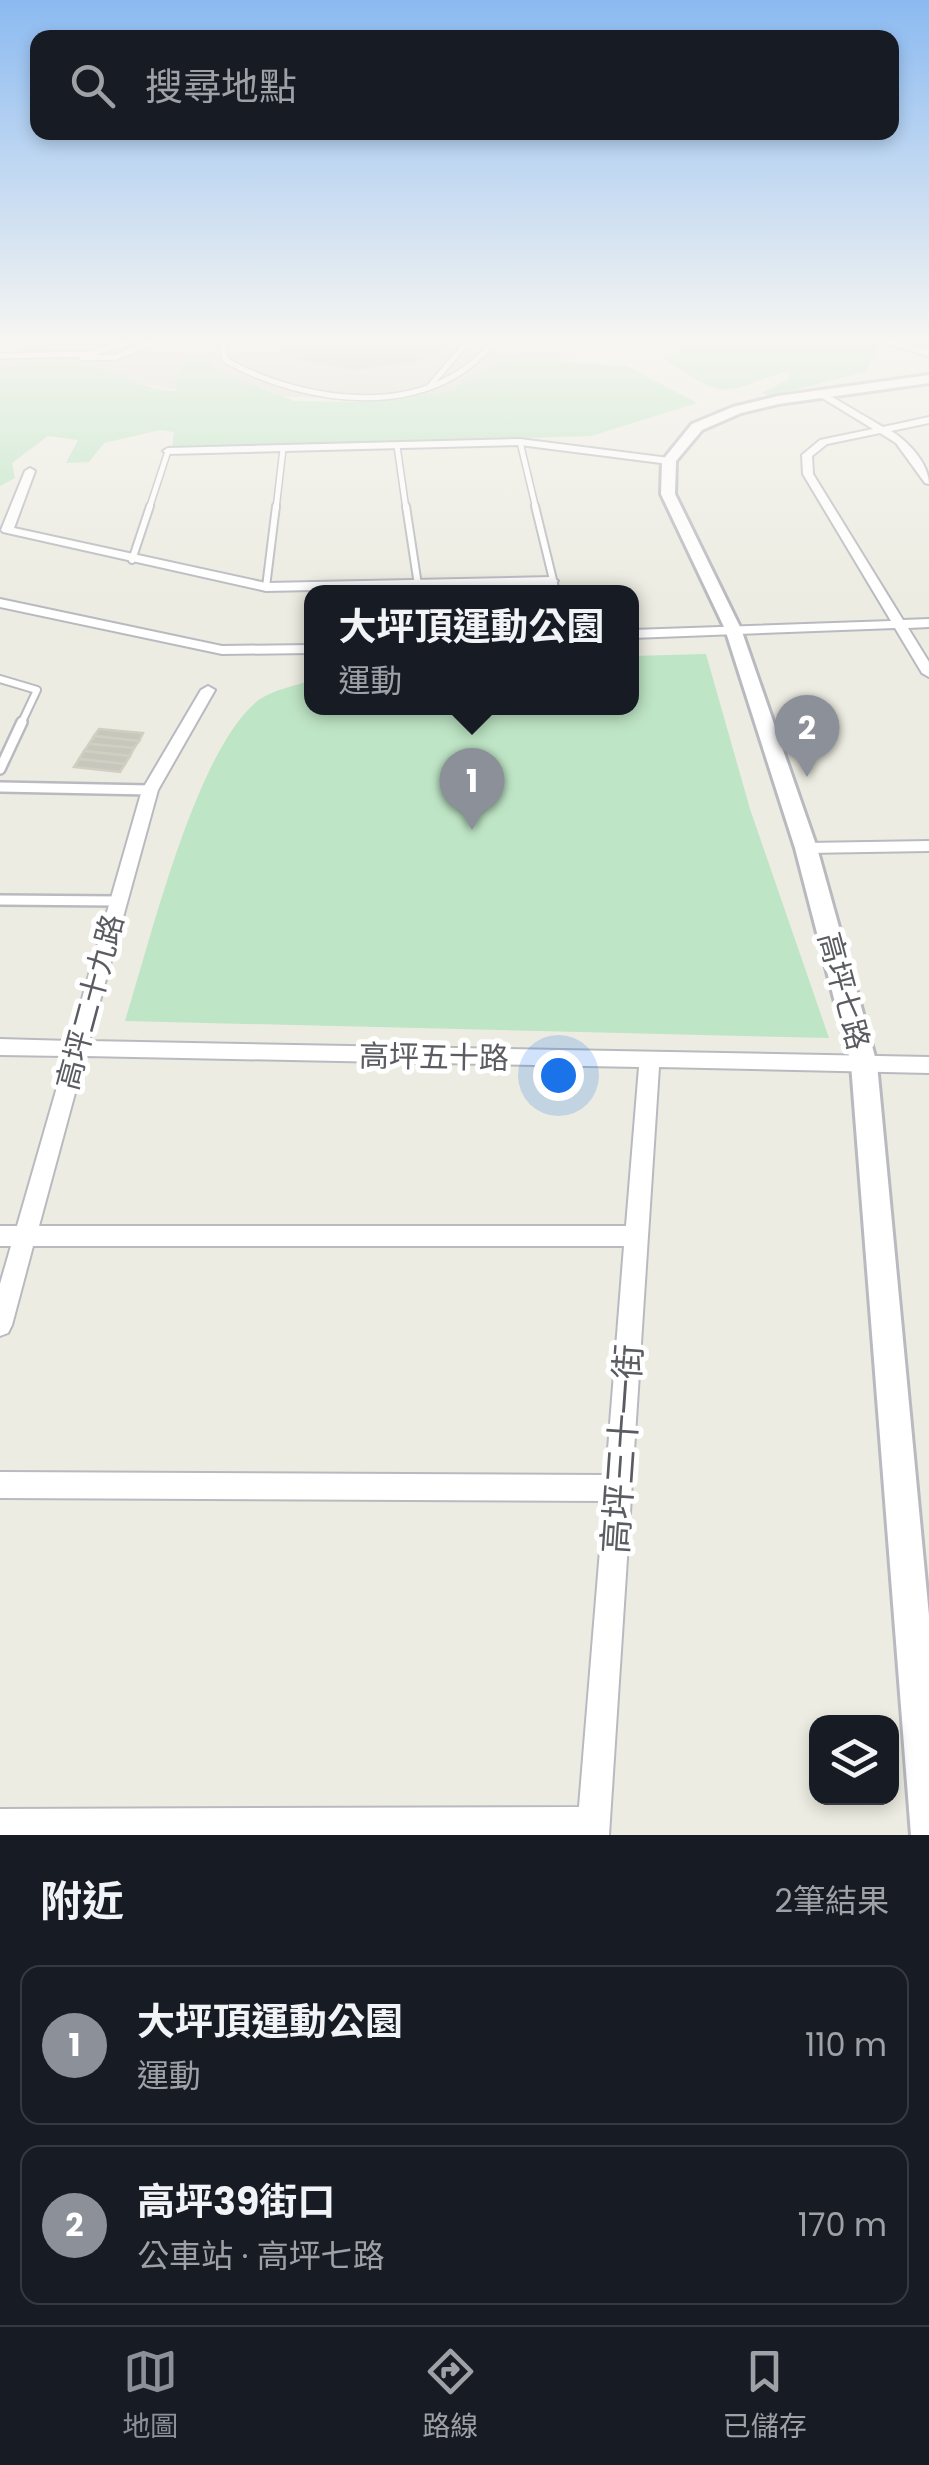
<!DOCTYPE html>
<html lang="zh-TW">
<meta charset="utf-8">
<style>
:root{--surface:#171b24;--page:#20242c;--text:#f1f3f6;--muted:#9ea1a6;--line:#363941;--accent:#8c9099}
body{margin:0;font-family:Poppins,"Noto Sans TC",sans-serif;background:var(--page);color:var(--text)}
.controls{position:absolute;right:30px;bottom:30px;display:grid;overflow:hidden;border-radius:20px;box-shadow:0 5px 15px #0003}
.controls button{width:90px;height:90px;display:grid;place-items:center;padding:0;border:0;border-bottom:2px solid var(--line);background:var(--surface);color:var(--text);font:50px sans-serif}
.you{position:absolute;left:558px;top:1075px;width:35px;height:35px;margin:-25px;border:8px solid #fff;border-radius:50%;background:#1a73e8;box-shadow:0 0 0 15px #1a73e833}
.badge{display:grid;place-items:center;width:65px;height:65px;border-radius:50%;background:var(--accent);color:#fff;font-size:32px;font-weight:700}
.pin{position:absolute;translate:-50% -82px;filter:drop-shadow(0 2px 5px #0008)}
.pin::after{content:'';position:absolute;top:52px;width:35px;height:30px;background:inherit;clip-path:polygon(0 0,100% 0,50% 100%)}
.popup{position:absolute;left:304px;top:585px;width:335px;height:130px;box-sizing:border-box;display:grid;place-content:center;border-radius:20px;background:var(--surface);filter:drop-shadow(0 2px 8px #0005);font-size:32px;white-space:nowrap;color:var(--muted)}
.popup b{font-size:38px;color:var(--text)}
.popup::after{content:'';position:absolute;left:50%;top:100%;margin-left:-20px;border:20px solid transparent;border-top-color:var(--surface)}
.list{margin:0;padding:0;list-style:none}
h2{display:flex;justify-content:space-between;align-items:center;height:130px;margin:0;padding:0 40px;font-size:42px}
h2 small{font-size:32px;font-weight:400;color:var(--muted)}
.list li{display:grid;grid-template-columns:65px 1fr auto;gap:30px;align-items:center;box-sizing:border-box;height:160px;margin:0 20px 20px;padding:0 20px;border:2px solid var(--line);border-radius:20px}
.list b{display:block;font-size:38px;white-space:nowrap}
.list p{margin:0;font-size:32px;white-space:nowrap;color:var(--muted)}
.list em{font-size:32px;font-style:normal;color:var(--muted)}
.icon{flex:none;width:55px;height:55px;fill:none;stroke:currentColor;stroke-width:2;stroke-linecap:round;stroke-linejoin:round}
.map{position:relative;flex:none;width:929px;height:1835px;overflow:hidden}
.search{position:absolute;background:var(--surface);box-shadow:0 5px 15px #0003;left:30px;right:30px;top:30px;height:110px;display:flex;align-items:center;gap:25px;box-sizing:border-box;padding:0 35px;border-radius:20px;color:var(--muted);font-size:38px}
.sheet{height:490px;background:var(--surface)}
nav{display:flex;justify-content:space-around;align-items:center;box-sizing:border-box;height:140px;border-top:2px solid var(--line);background:var(--surface);font-size:28px;color:var(--muted)}
nav a{display:grid;justify-items:center;gap:5px}
nav .on{color:var(--accent)}
.map>svg:first-child{display:block}
.industrial{fill:#deded6}
.green{fill:#bee5c5}
.building{fill:#c8c7be;stroke:#d1cfc0;stroke-width:2.5}
.lines{fill:none;stroke-linecap:round;stroke-linejoin:round}
.service-far2-casing{stroke:#b9bac0;stroke-width:8}
.service-far1-casing{stroke:#b9bac0;stroke-width:10}
.service-casing{stroke:#b9bac0;stroke-width:14}
.minor-casing{stroke:#b9bac0;stroke-width:4}
.tertiary-casing{stroke:#b9bac0;stroke-width:6}
.service-far2{stroke:#fff;stroke-width:5}
.service-far1{stroke:#fff;stroke-width:6}
.service{stroke:#fff;stroke-width:9}
.minor{fill:#fff;fill-rule:evenodd}
.tertiary{fill:#fff;fill-rule:evenodd}
.labels{text-anchor:middle;dominant-baseline:central;stroke-width:10;stroke-linejoin:round;paint-order:stroke}
.street-label{font-size:30px;fill:#5a5c62;stroke:#fff}
.near-street-label{font-size:35px;fill:#5a5c62;stroke:#fff}
</style>
<div class="map">
<svg width="929" height="1835" viewBox="0 0 929 1835">
<rect width="100%" height="100%" fill="#edece2"/>
<polygon class="industrial" points="0,341 596,341 487,404 203,393 101,378 0,371"/>
<g class="green">
<path d="M 677,341 L 865,341 L 880,345 L 865,372 L 770,396 L 762,393 L 789,379 L 790,370 C 721,392 729,403 666,360 L 682,350 Z"/>
<path d="M 193,353 L 226,375 L 295,401 L 353,402 L 448,392 L 504,359 L 627,366 L 697,403 L 591,436 L 172,448 L 174,432 L 160,430 L 104,443 L 89,462 L 66,463 L 78,440 L 48,436 L 12,463 L 15,478 L 0,486 L 0,368 C 28,364 58,359 87,365 C 119,371 143,391 177,391 L 174,380 Z"/>
<path d="M 706,654 L 750,809 L 829,1038 L 125,1021 C 151,939 194,757 255,703 C 268,691 295,686 312,680 L 312,708 L 632,708 L 632,656 Z"/>
</g>
<g class="building">
<polygon points="282,341 447,341 437,354 417,362 352,369 297,359 283,349"/>
<polygon points="99,729 143,733 139,741 94,736"/>
<polygon points="94,736 139,741 134,748 89,744"/>
<polygon points="89,744 134,748 130,756 84,751"/>
<polygon points="84,751 130,756 125,764 79,759"/>
<polygon points="79,759 125,764 120,772 74,767"/>
</g>
<g class="lines">
<g class="service-far2-casing">
<g id="service-far2">
<path d="M 223,341 L 225,360 C 306,405 431,422 494,341"/>
<polyline points="0,356 89,354 134,341"/>
<polyline points="82,358 116,357 156,341"/>
<polyline points="429,387 463,347 462,341"/>
<polyline points="520,442 536,509"/>
<polyline points="397,446 406,509"/>
<polyline points="149,509 168,451"/>
<polyline points="276,509 283,449"/>
</g>
</g>
<g class="service-far1-casing">
<g id="service-far1">
<polyline points="406,506 418,585"/>
<polyline points="535,506 556,592"/>
<polyline points="132,560 150,506"/>
<polyline points="266,587 276,506"/>
<polyline points="0,679 37,690 21,724"/>
</g>
</g>
<g class="service-casing">
<g id="service">
<polyline points="0,769 22,722"/>
<polyline points="0,787 150,790"/>
<polyline points="0,900 117,901"/>
</g>
</g>
<g class="minor-casing">
<g id="minor">
<polygon points="878,341 893,341 929,350 929,356"/>
<path d="M 822,391 L 883,427 L 929,417 L 929,423 L 891,431 C 908,441 929,464 929,484 L 925,483 L 896,443 L 880,433 L 827,444 L 812,456 L 813,474 L 903,620 L 929,619 L 929,627 L 908,628 L 929,662 L 929,677 L 922,673 L 895,628 L 632,638 L 632,630 L 891,621 L 803,474 L 802,455 L 820,440 L 873,429 L 819,396 L 817,394 Z"/>
<polygon points="520,439 669,458 674,461 669,464 520,445 168,454 163,451 168,448"/>
<polygon points="30,468 35,471 14,528 266,583 552,577 558,581 552,585 266,591 3,532 1,530 25,471"/>
<polygon points="0,599 222,646 312,645 312,653 222,654 0,607"/>
<path d="M 208,686 L 215,690 L 158,790 L 89,1041 L 929,1057 L 929,1073 L 659,1067 L 609,1835 L 0,1835 L 0,1809 L 579,1807 L 604,1501 L 0,1498 L 0,1472 L 606,1475 L 624,1246 L 33,1246 L 12,1325 L 8,1333 L 0,1336 L 0,1284 L 11,1246 L 0,1246 L 0,1226 L 17,1226 L 66,1056 L 0,1055 L 0,1039 L 70,1041 L 142,790 L 201,690 ZM 85,1056 L 639,1067 L 626,1226 L 39,1226 Z"/>
<polygon points="929,841 929,851 806,853 798,848 806,843"/>
</g>
</g>
<g class="tertiary-casing">
<polygon id="tertiary" points="929,375 929,383 778,404 741,413 702,430 676,461 675,494 741,629 817,848 877,1064 929,1616 929,1835 911,1835 851,1064 795,848 725,629 661,494 662,461 692,424 733,407 778,396"/>
</g>
<use href="#service-far2" class="service-far2"/>
<use href="#service-far1" class="service-far1"/>
<use href="#service" class="service"/>
<use href="#minor" class="minor"/>
<use href="#tertiary" class="tertiary"/>
</g>
<linearGradient id="sky" x2="0" y2="1"><stop stop-color="#8bbaf1"/><stop offset="0.57" stop-color="#f7f6f2"/><stop offset="1" stop-color="#f7f6f2" stop-opacity="0"/></linearGradient>
<rect width="929" height="598" fill="url(#sky)"/>
<g class="labels">
<g class="street-label">
<text transform="translate(844 991) rotate(75)">高坪七路</text>
<text transform="translate(90 1002) rotate(-75)">高坪二十九路</text>
<text transform="translate(434 1057) rotate(1)">高坪五十路</text>
</g>
<g class="near-street-label">
<text transform="translate(622 1449) rotate(-86)">高坪三十一街</text>
</g>
</g>
</svg>
<div class="controls">
<button><svg class="icon" aria-label="layers" viewBox="0 0 24 24"><path d="M12 4l9 5-9 5-9-5zM3 14l9 5 9-5"/></svg></button>
</div>
<div class="you"></div>
<div class="pin badge" style="left:472px;top:830px">1</div>
<div class="popup"><b>大坪頂運動公園</b>運動</div>
<div class="pin badge" style="left:807px;top:777px">2</div>
<div class="search"><svg class="icon" aria-label="search" viewBox="0 0 24 24"><circle cx="10" cy="10" r="6"/><path d="M15 15l6 6"/></svg>搜尋地點</div>
</div>
<section class="sheet">
<h2>附近<small>2筆結果</small></h2>
<ul class="list">
<li><span class="badge">1</span><div><b>大坪頂運動公園</b><p>運動</p></div><em>110 m</em></li>
<li><span class="badge">2</span><div><b>高坪39街口</b><p>公車站 · 高坪七路</p></div><em>170 m</em></li>
</ul>
</section>
<nav>
<a class="on"><svg class="icon" aria-label="map" viewBox="0 0 24 24"><path d="M3 6l6-2 6 2 6-2v14l-6 2-6-2-6 2zM9 4v14M15 6v14"/></svg>地圖</a>
<a><svg class="icon" aria-label="directions" viewBox="0 0 24 24"><path d="M12 3l9 9-9 9-9-9zM9 14v-3h6M13 9l2 2-2 2"/></svg>路線</a>
<a><svg class="icon" aria-label="saved" viewBox="0 0 24 24"><path d="M7 4h10v16l-5-4-5 4z"/></svg>已儲存</a>
</nav>
